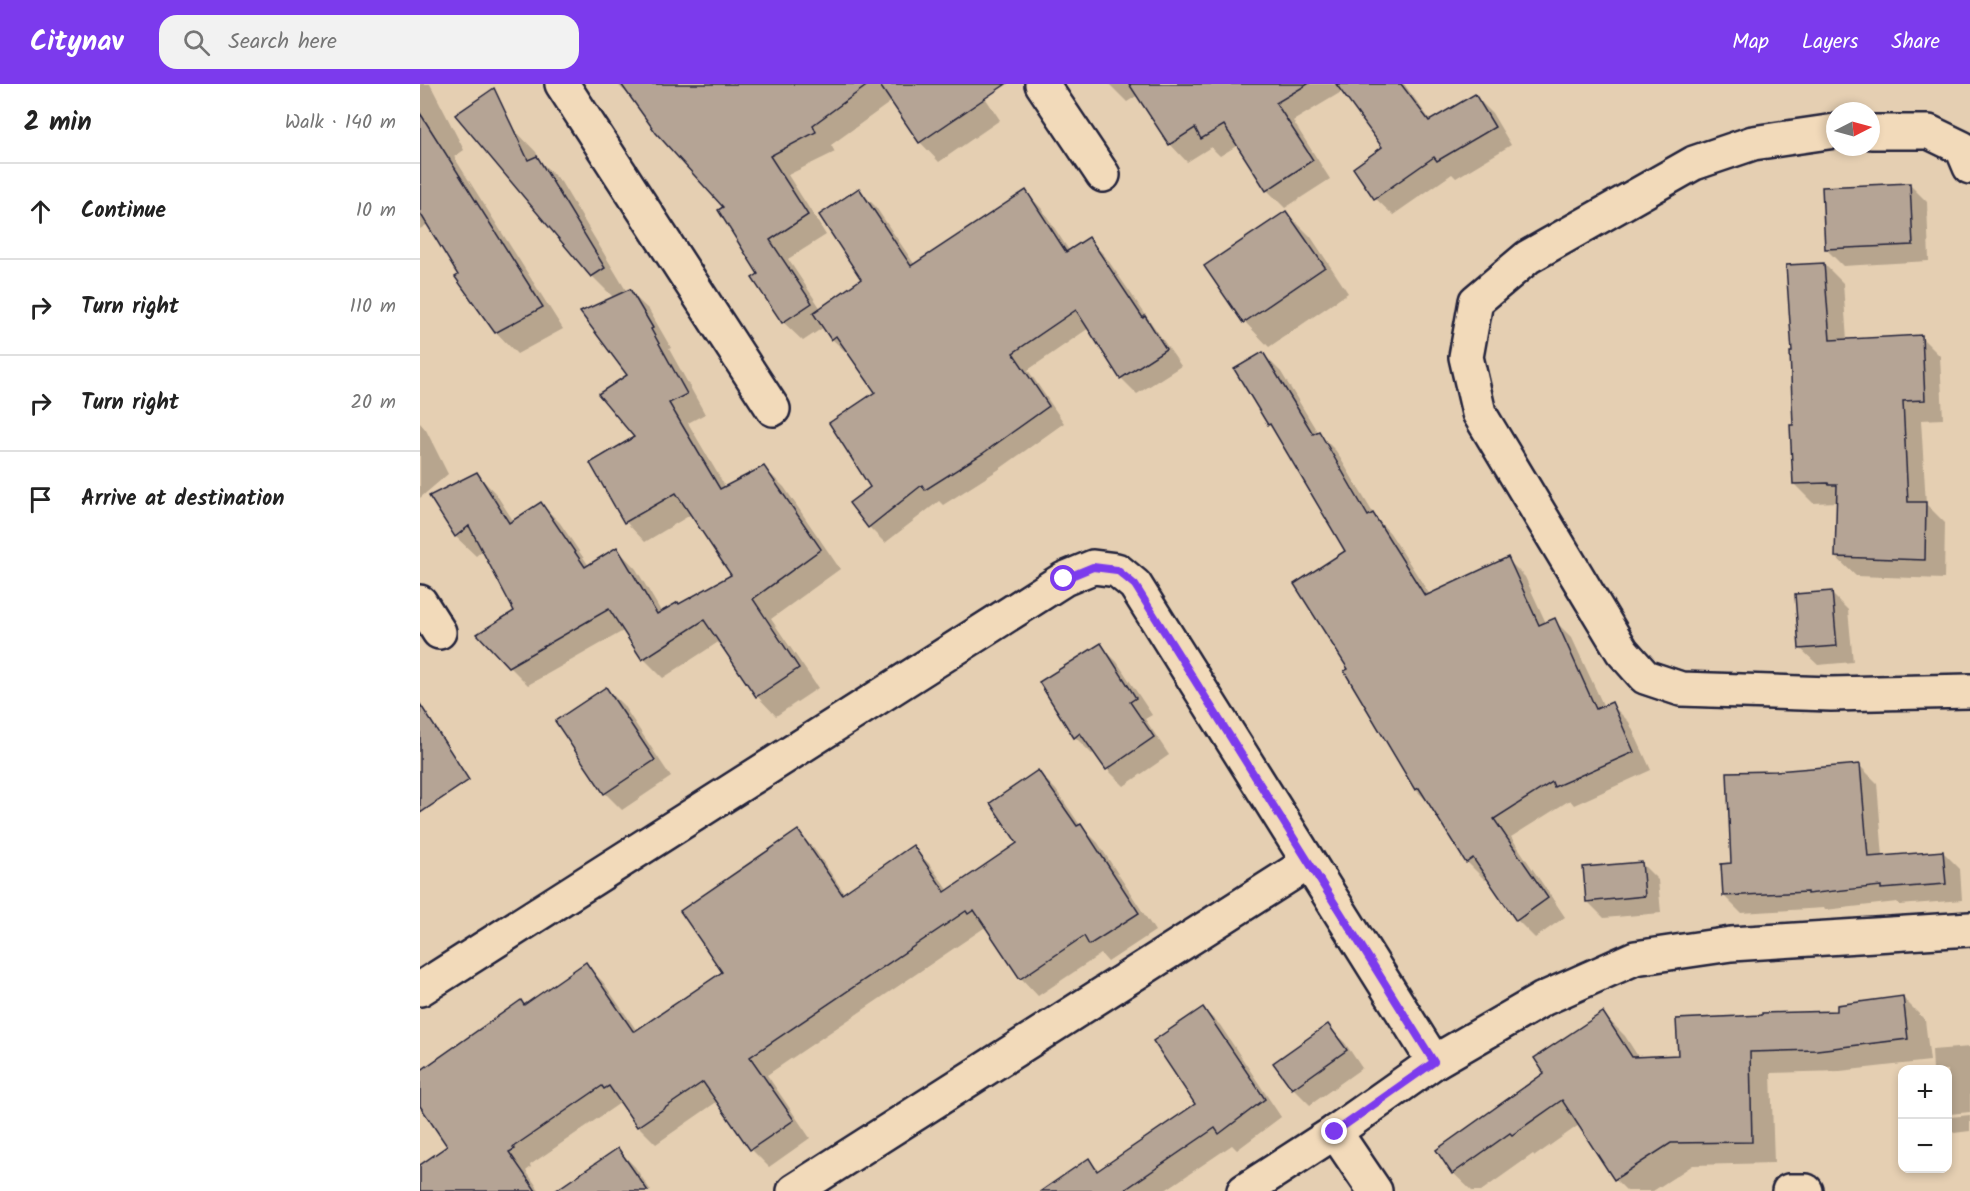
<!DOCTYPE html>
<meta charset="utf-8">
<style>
:root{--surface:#fff;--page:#f2f2f2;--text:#222;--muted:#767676;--line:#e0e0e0;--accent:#7c3aed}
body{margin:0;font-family:Kalam,sans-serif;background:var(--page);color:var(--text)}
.controls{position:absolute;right:18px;bottom:18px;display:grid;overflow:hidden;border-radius:12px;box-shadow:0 3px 9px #0003}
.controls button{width:54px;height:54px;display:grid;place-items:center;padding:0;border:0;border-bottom:2px solid var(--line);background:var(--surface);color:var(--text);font:30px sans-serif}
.compass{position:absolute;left:1406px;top:18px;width:54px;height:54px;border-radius:50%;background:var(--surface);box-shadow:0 3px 9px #0003;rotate:84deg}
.stop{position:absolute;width:18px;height:18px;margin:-14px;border:4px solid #7c3aed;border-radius:50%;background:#fff}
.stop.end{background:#7c3aed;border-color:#fff;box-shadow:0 2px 6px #0008}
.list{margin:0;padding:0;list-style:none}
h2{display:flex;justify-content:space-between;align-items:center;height:78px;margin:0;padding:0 24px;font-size:26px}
h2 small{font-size:20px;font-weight:400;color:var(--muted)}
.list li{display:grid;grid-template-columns:39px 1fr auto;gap:18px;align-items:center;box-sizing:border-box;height:96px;padding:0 24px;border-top:2px solid var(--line)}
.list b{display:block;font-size:22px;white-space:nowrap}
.list em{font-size:20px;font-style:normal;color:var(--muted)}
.icon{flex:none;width:33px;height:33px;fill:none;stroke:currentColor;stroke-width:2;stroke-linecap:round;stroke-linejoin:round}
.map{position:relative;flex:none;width:1550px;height:1107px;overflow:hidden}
header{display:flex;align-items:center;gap:36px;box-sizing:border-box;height:84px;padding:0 30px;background:var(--accent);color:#fff}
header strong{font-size:28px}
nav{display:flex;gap:33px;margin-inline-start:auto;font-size:21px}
.search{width:420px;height:54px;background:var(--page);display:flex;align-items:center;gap:15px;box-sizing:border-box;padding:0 21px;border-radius:18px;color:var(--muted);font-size:22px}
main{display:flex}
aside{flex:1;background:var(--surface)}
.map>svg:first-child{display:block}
.shadow{fill:#0003}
.building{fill:#b5a495;stroke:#22223b;stroke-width:1.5}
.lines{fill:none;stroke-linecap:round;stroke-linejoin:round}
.minor-casing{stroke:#22223b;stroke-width:38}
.minor{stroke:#f2daba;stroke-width:33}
.route{stroke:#7c3aed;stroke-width:8}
</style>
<header>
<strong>Citynav</strong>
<div class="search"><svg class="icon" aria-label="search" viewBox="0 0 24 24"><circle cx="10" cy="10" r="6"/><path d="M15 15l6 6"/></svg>Search here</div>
<nav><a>Map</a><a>Layers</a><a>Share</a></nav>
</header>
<main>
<aside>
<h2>2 min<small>Walk · 140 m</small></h2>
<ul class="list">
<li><svg class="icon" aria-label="ahead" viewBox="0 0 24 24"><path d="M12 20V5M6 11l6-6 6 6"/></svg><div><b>Continue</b></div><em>10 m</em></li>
<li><svg class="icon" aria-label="right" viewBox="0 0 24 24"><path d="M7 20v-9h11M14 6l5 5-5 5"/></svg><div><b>Turn right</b></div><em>110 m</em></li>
<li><svg class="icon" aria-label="right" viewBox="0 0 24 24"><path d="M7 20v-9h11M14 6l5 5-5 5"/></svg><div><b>Turn right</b></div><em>20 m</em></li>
<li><svg class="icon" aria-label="arrive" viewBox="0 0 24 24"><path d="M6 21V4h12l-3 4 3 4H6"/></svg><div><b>Arrive at destination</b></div></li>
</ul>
</aside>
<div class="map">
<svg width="1550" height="1107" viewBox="0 0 1550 1107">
<rect width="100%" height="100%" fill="#e5cfb2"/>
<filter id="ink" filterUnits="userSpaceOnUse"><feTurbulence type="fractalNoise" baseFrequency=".0167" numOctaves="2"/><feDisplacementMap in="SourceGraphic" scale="12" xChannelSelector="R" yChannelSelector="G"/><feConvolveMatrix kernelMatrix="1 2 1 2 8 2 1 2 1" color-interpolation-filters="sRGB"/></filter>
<g filter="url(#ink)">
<g class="shadow">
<polygon points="0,0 10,0 44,66 34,73 143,245 97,270 76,248 8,140 0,145"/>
<polygon points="197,0 556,0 580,36 519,78 500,58 472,17 411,61 415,68 368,91 406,151 368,175 401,225 443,196 439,106 455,122 495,181 606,108 622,125 650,168 669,155 685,172 761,282 717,310 701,294 669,244 608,286 644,339 578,386 523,421 519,417 465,459 449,443 457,308 430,270 429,271 412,255 404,243 383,257 363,238 305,123 212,14"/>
<polygon points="689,0 984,0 1011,37 1055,12 1072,29 1091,61 1036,94 1032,90 973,131 955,114 964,64 923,7 873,37 910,95 865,124 847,106 818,61 800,72 791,63 767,78 750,60 718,11 707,18"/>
<polygon points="87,38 116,68 120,77 141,98 207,208 209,207 229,226 251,264 249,265 285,330 268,339 306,404 344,384 364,403 420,485 351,535 398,604 356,632 337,612 300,557 243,594 224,575 205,546 108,601 89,582 96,528 63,466 56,472 36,453 11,412 57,390 76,410 94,438 121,420 140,439 169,482 197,465 216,485 242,529 259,522 313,491 272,430 225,458 206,438 172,380 216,354 209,291 194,214 172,192"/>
<polygon points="1490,101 1507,118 1509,177 1423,182 1406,165"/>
<polygon points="866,128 891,153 928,209 849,263 825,238 787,182"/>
<polygon points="1404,180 1423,199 1427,257 1501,253 1520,272 1523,335 1501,336 1506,420 1525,439 1524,495 1436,492 1416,473 1418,418 1393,419 1374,400 1374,342"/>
<polygon points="843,270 861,288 898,349 916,367 956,434 970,449 1010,511 1087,475 1105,493 1126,539 1134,536 1152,554 1184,623 1191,620 1209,638 1231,686 1154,721 1150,716 1091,753 1145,833 1115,854 1097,836 1068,794 1065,796 1047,778 1011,721 996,706 926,588 930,585 927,468 855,345 850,340"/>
<polygon points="0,339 6,346 28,390 0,414"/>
<polygon points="1411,509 1428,526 1433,578 1398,581 1381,565"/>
<polygon points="680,561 697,578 732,631 725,635 749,671 704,702 687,685 675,668 672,670 655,653"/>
<polygon points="186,604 203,621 251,693 202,726 185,709 137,637"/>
<polygon points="1440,682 1457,699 1463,773 1523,768 1540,785 1542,816 1480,821 1477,818 1405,826 1404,824 1321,829 1304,812 1313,780"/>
<polygon points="618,688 636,706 660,741 678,759 735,847 688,878 681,870 618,912 601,894 568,845 564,844 347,991 390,1054 349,1083 331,1065 298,1017 236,1060 218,1042 204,1021 200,1019 110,1081 111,1083 106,1087 120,1107 0,1107 0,1083 29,1063 0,1020 0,989 101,918 105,922 166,880 183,898 217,947 304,888 378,748 395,766 425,810 493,763 510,781 529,807 599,759"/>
<polygon points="1221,779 1238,796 1241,829 1184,834 1167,817"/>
<polygon points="1483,914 1505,936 1510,977 1420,987 1351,989 1354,1079 1273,1081 1233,1107 1207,1107 1195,1095 1159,1041 1115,1072 1113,1070 1061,1107 1052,1107 1033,1089 1183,930 1205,952 1219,974 1259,973 1419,928"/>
<polygon points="783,925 800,941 861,1033 817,1066 812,1061 744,1107 655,1107 668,1076 680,1087 777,1020"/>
<polygon points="908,942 925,959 942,984 890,1021 873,1004"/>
<polygon points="1550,963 1550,1028 1530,1030 1530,1033 1550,1031 1550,1047 1534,1049 1528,1042 1528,986 1513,986 1512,966"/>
<polygon points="198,1066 215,1083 231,1107 165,1107"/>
</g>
<g class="building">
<polygon points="201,0 449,0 393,41 396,48 350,72 388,131 350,156 392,219 362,239 332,194 338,190 298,126 303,123 236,49"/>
<polygon points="459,0 586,0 499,59"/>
<polygon points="709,0 888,0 856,19 893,76 846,107 804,41 781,55 775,44 749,61"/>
<polygon points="916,0 981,0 1009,37 1055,10 1075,43 1017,77 1014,73 954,115 933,84 962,63"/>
<polygon points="74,4 108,76 117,72 185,184 171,193 35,31"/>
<polygon points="0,29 123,223 75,249 35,193 38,191 0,129"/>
<polygon points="1490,99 1493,161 1405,165 1402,103"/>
<polygon points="439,104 491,182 606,106 646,168 669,153 723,234 725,232 746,265 700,295 656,226 593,269 629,322 562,370 505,406 502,401 448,444 429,419 450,403 409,339 455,308 416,252 411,256 393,229 441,195 399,131"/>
<polygon points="866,127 905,183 823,239 784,182"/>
<polygon points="1404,179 1410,256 1502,251 1505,316 1483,317 1488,418 1506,418 1505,476 1415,473 1417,401 1409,401 1408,399 1373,400 1370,341 1373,341 1370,268 1372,268 1366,181"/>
<polygon points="210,205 233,244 231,245 267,310 249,319 300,405 344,382 401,465 333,515 379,584 336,613 284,536 222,576 189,525 88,583 57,550 94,527 49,442 35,453 9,412 57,388 89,439 121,418 165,483 197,463 237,530 258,518 259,520 311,491 256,409 204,439 170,379 214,353 178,310 207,291 160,228"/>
<polygon points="843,268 893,350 899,347 948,432 953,429 1005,512 1088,473 1119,541 1135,534 1176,625 1192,618 1214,668 1134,703 1132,698 1074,735 1128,814 1096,837 1053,774 1046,779 999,704 995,706 924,587 928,585 874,500 925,467 850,340 848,341 814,285"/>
<polygon points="1412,507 1417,562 1379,565 1375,510"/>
<polygon points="681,559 716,614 710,618 734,653 686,686 660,649 654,654 619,598"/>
<polygon points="186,603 235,676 184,710 135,637"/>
<polygon points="0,620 49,696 0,729"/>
<polygon points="1440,680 1448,773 1523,767 1526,800 1461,805 1461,802 1387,810 1387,808 1303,812 1301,780 1311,779 1307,688 1356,687"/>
<polygon points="618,686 657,742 661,740 719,829 669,861 664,852 600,895 554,826 548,830 546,827 330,973 374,1036 330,1066 283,998 217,1043 189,1002 184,1005 182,1002 93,1063 95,1065 89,1068 116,1107 0,1107 0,1081 27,1062 0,1022 0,987 101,916 104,921 166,878 213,947 215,947 302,888 260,827 378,746 422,810 493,761 525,808 597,759 570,719"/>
<polygon points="1222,778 1225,812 1166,818 1163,783"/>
<polygon points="1483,912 1488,955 1397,966 1330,968 1332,1058 1251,1059 1194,1096 1142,1016 1092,1051 1090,1049 1032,1090 1016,1066 1124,989 1114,974 1183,928 1212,973 1258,971 1256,935 1342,931 1342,929 1417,927 1417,921"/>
<polygon points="783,923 845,1015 799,1050 795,1044 703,1107 621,1107 669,1074 677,1087 775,1020 733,957"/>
<polygon points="908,940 927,966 872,1005 853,979"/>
<polygon points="198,1064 228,1107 135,1107"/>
</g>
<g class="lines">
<g class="minor-casing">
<g id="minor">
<polyline points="142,0 353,325"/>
<polyline points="622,0 683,91"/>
<polyline points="1415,47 1333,59 1274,79 1108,173 1056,217 1046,273 1059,329 1202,567 1225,593 1261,605 1411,610 1550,607"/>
<polyline points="1451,48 1509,48 1542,64 1550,83"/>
<polyline points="0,518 19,548"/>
<polyline points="0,905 644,495 673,483 697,486 715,501 1014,978"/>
<polyline points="915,1048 955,1107"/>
<polyline points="374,1107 888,779"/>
<polyline points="824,1107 915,1048 1014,978 1123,915 1215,874 1311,860 1550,845"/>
<polyline points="1369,1107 1386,1107"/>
</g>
</g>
<use href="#minor" class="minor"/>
</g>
</g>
<g class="lines" filter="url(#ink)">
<polyline class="route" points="644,495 673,483 697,486 715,501 1014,978 915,1048"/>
</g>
</svg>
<div class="controls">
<button>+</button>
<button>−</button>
</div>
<svg class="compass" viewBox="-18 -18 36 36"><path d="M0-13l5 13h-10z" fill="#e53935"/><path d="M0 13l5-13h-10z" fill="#767676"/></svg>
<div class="stop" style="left:644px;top:495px"></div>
<div class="stop end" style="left:915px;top:1048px"></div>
</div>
</main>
